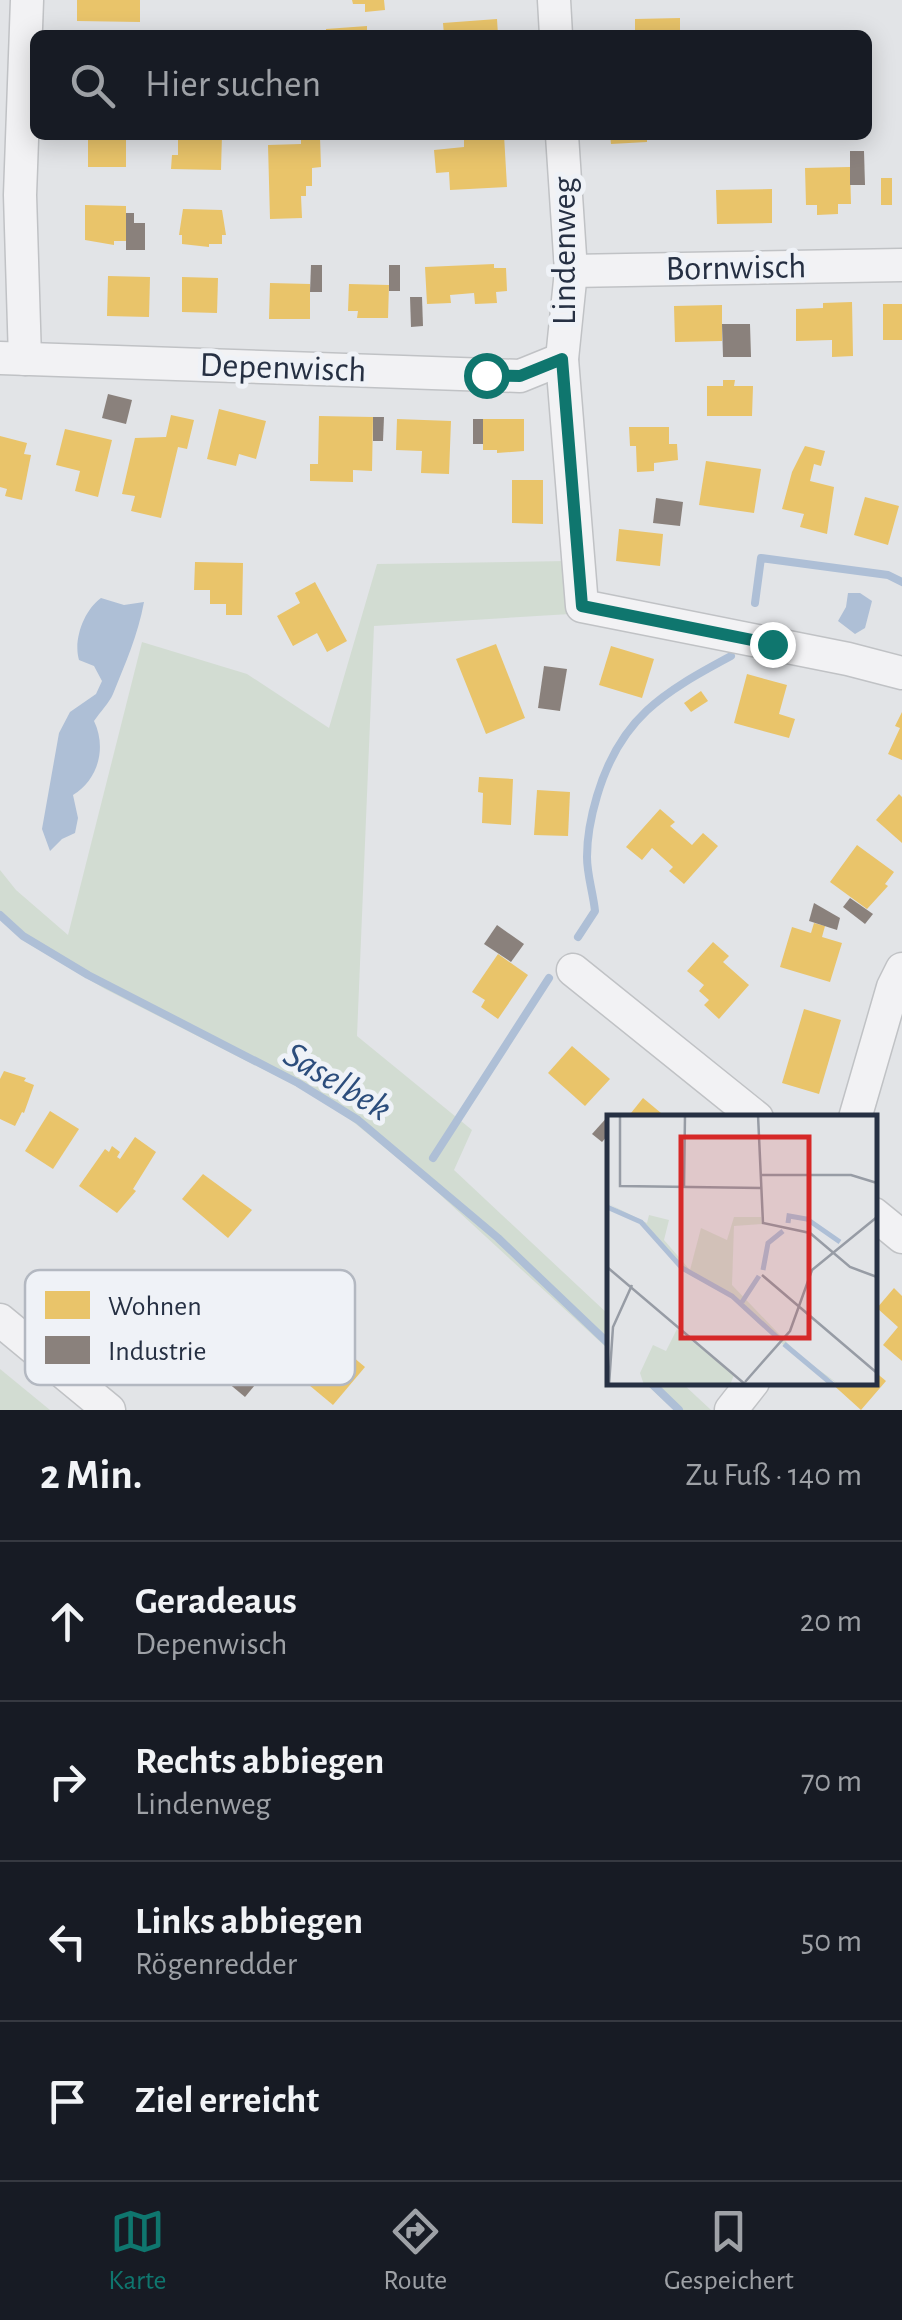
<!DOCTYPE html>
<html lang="de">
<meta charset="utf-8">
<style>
:root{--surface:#171b24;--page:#242831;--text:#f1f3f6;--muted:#9ea1a6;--line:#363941;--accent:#0f766e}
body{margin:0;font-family:"Alegreya Sans",sans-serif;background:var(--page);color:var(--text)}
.stop{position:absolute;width:30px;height:30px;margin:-22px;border:8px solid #0f766e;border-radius:50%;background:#fff}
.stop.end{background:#0f766e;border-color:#fff;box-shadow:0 2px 10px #0008}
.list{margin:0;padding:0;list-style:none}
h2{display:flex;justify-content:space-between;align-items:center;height:130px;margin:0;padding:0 40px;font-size:42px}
h2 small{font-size:32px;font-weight:400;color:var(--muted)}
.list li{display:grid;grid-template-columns:65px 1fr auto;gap:30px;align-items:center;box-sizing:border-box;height:160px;padding:0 40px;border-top:2px solid var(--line)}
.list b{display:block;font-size:38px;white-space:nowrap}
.list p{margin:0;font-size:32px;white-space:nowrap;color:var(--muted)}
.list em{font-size:32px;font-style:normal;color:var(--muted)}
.icon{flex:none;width:55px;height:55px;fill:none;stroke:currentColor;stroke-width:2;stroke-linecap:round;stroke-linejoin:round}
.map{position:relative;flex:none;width:902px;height:1410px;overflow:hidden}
.search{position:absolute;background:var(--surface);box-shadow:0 5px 25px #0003;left:30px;right:30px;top:30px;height:110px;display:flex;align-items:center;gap:25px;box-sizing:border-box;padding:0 35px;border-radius:15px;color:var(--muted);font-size:38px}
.sheet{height:770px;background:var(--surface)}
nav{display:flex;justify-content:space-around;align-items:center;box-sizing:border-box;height:140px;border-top:2px solid var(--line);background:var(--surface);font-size:28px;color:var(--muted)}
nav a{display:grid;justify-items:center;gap:5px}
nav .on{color:var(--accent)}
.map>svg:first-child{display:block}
.green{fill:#d2dcd2}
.water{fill:#aebfd6}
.homes{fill:#e9c46a}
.industry{fill:#8a817c}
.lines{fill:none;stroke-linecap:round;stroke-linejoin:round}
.stream{stroke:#aebfd6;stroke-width:8}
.minor-casing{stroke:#c0c2c5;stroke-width:35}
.minor{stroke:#f2f2f4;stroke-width:32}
.route{stroke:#0f766e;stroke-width:12}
.labels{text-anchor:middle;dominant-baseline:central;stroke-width:10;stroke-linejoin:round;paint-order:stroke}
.street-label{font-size:35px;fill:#263043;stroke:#eff2f7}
.water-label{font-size:38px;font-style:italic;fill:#2c4d7c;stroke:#eff2f7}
.inset-river{fill:none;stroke:#aebfd6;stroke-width:5}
.inset-road{fill:none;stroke:#979ca5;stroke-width:2.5}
.view{fill:#d62828;fill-opacity:0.15;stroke:#d62828;stroke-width:5}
.inset-edge{fill:none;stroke:#263043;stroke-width:5}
.key{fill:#eff2f7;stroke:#b3b8c1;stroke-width:2.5}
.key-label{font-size:28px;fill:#263043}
</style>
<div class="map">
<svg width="902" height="1410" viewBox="0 0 902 1410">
<rect width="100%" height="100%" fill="#e2e4e7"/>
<g class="green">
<polygon points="567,561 570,614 374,626 357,1036 472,1130 454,1170 609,1315 609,1350 423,1179 346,1116 304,1090 105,989 48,955 0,914 0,870 16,890 68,935 142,642 247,674 329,728 377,564"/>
<polygon points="0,1369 50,1410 0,1410"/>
<polygon points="645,1383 682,1383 711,1410 674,1410"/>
</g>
<g class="water">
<polygon points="848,593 860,593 872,601 865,628 855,634 838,621 846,607"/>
<path d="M 101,598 L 124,605 L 144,602 C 138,635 125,664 113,694 C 109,703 100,712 94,721 C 107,748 98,780 73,795 L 78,818 L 75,833 L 62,839 L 50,851 L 42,829 L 59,733 L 70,712 L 96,694 L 102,681 L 94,666 L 79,660 C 73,640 84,610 101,598 Z"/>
</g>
<g class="homes">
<polygon points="77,0 140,0 140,22 77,21"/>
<polygon points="352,0 384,0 385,10 365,12 365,4 353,4"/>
<polygon points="680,18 680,35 635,35 635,19"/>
<polygon points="497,19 498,35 444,35 443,23"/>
<polygon points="367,26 367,35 326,35 326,29"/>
<rect x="88" y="135" width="38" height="32"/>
<polygon points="178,135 222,135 221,170 171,169 172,155 178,155"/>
<polygon points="464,135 504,135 507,187 450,190 449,172 436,173 434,150 464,147"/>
<polygon points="610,135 647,135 647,142 611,144"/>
<polygon points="671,135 712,135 712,139 671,140"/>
<polygon points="320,137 321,167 312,168 312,186 306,186 306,196 301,196 302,218 270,219 268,145 301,144 301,138"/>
<polygon points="850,167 851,204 838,204 838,214 817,215 817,205 806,205 805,168"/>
<rect x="881" y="178" width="11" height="27"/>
<polygon points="772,189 772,223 717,224 716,190"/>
<polygon points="85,205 126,206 126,241 114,241 114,245 85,240"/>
<polygon points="183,209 222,210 226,235 222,235 222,244 209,244 209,247 182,244 182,235 179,235"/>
<polygon points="494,264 494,268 506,268 507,291 496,292 497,303 475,304 474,293 450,295 451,303 427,304 425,267"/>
<polygon points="108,276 150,277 149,317 107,316"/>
<polygon points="182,277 218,278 217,313 182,312"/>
<polygon points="270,283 310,284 310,319 269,319"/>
<polygon points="349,284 389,285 388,318 357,318 358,311 348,311"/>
<polygon points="852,302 853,356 832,357 832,340 796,341 796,309 823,308 823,303"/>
<rect x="883" y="304" width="19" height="36"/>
<polygon points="722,305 722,341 675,342 674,306"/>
<polygon points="723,380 735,380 734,386 753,386 752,416 707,416 707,386 723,386"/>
<polygon points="219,409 266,421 256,459 239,454 236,466 207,459"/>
<polygon points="171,415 194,420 187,449 178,447 161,518 131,511 135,496 122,494 135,438 166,437"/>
<polygon points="319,416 373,417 372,471 353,470 353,482 310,481 310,464 318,464"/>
<polygon points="397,419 451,421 449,474 421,473 422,451 396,450"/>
<polygon points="483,419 524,419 524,451 497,453 497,450 483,450"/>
<polygon points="629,427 669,427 669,444 677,444 678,460 654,463 654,471 637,472 636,446 630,446"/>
<polygon points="65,429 112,440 98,497 75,491 80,471 56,465"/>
<polygon points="0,436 27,443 24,454 31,455 22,500 5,496 7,489 0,487"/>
<polygon points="805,446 825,451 821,466 814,464 810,481 834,487 827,534 800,527 804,514 782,509 792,472"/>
<polygon points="706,461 761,469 754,513 699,505"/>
<polygon points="512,480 543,480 543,524 512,523"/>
<polygon points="865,497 899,506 888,545 854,535"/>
<polygon points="619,529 663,534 660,566 616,561"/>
<polygon points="195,562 243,563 242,615 226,615 226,604 210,604 210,590 194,590"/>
<polygon points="315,582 347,641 327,652 317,633 293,646 277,616 300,603 295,593"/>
<polygon points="496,644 525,718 486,734 456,659"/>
<polygon points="611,646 654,659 642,698 599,685"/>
<polygon points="747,674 787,685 779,714 795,719 789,738 734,723"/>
<polygon points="701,691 708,701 691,712 684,703"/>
<polygon points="902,712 902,760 888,754 900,728 895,726"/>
<polygon points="479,777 513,779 511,825 482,823 483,793 478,792"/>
<polygon points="537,790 570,792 568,836 534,835"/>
<polygon points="899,794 902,797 902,843 876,820"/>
<polygon points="660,809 675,822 670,826 692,845 703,833 718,846 684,884 669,871 673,867 652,848 642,860 626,847"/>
<polygon points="857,845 894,872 885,884 888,886 867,909 830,882"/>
<polygon points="814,923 825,926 822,937 842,943 830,982 780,967 792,927 811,933"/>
<polygon points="713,942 729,956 723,962 749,985 719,1019 704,1005 709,1000 699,991 704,985 687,971"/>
<polygon points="498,954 528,975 498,1019 481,1007 485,1000 472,992"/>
<polygon points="804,1009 841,1020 819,1094 782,1083"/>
<polygon points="572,1046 610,1079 585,1106 548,1073"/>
<polygon points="4,1071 26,1078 24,1081 34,1085 24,1113 22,1112 15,1126 0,1119 0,1079"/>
<polygon points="643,1098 667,1118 627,1118"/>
<polygon points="50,1111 79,1129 53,1169 25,1151"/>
<polygon points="135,1137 156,1152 133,1189 136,1191 117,1213 79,1186 105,1149 109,1152 112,1146 120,1152 117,1157 120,1159"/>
<polygon points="203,1174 252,1210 228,1238 182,1199"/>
<polygon points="894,1288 902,1296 902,1361 883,1345 898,1327 877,1308"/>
<polygon points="323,1332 365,1367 333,1405 291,1370"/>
<polygon points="874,1371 886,1381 861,1410 830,1382 874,1382"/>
</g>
<g class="industry">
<polygon points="850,151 864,151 865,185 850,185"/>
<polygon points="126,213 134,213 134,223 145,223 145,250 126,250"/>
<polygon points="311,265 322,265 322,292 310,292"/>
<rect x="389" y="265" width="11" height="26"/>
<polygon points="410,297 422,297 423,326 411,327"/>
<polygon points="722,324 750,324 751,357 723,357"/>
<polygon points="108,394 132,400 126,424 102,418"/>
<polygon points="373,417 384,417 383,441 373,441"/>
<rect x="473" y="419" width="10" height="25"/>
<polygon points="656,498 683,502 680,526 653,523"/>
<polygon points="544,666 567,669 560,711 538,708"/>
<polygon points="850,898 873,914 865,924 843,907"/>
<polygon points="814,903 840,918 837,930 809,921"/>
<polygon points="497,925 524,944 511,962 484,944"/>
<polygon points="610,1114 610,1133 602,1142 592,1134"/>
<polygon points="245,1359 264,1374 245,1397 227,1382"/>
</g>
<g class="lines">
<g class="stream">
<polyline points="755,603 761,558 888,575 902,582"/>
<polyline points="0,915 23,936 88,975 298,1083 358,1120 498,1238 610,1345"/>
<path d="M 578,937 L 595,911 C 593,892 587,875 587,857 C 587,836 591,816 597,796 C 620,718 662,693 731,656"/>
<polyline points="433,1158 549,978"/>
<polyline points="650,1382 679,1410"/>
</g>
<g class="minor-casing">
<g id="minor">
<polyline points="554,0 556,35"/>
<polyline points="562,135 571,271 562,359 582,606 848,659 902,673"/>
<polyline points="571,271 902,265"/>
<polyline points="0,358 520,376 562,359"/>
<polyline points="25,359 20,195 27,0"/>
<polyline points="573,970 757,1118"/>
<polyline points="855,1118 893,987 902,969"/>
<polyline points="874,1214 902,1237"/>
<polyline points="0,1320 109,1410"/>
<polyline points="731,1410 753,1382"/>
</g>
</g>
<use href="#minor" class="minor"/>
</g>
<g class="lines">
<polyline class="route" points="486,375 520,376 562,359 582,606 772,644"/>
</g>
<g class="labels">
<g class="street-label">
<text transform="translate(564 251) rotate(-90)">Lindenweg</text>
<text transform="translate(736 268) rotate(-1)">Bornwisch</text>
<text transform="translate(283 368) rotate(2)">Depenwisch</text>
</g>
<g class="water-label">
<text transform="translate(337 1082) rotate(31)">Saselbek</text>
</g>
</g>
<g transform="translate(607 1115)">
<rect width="270" height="270" fill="#e2e4e7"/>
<path d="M 0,88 L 40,108 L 42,100 L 62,105 L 57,125 L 83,155 L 94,113 L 120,125 L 127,102 L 154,102 L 155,109 L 127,111 L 125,170 L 194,242 L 233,270 L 193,245 L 123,181 L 75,154 L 34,107 ZM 70,214 L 127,260 L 123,270 L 37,270 L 33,258 L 46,230 L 59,236 Z" fill="#d2dcd2"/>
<path class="inset-river" d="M 0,92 L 34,107 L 75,153 L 125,181 L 172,224M 181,108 L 182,101 L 200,104 L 233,127M 156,155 L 161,128 L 176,116M 135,187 L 152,161M 177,229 L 226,270"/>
<path class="inset-road" d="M 13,0 L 13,71 L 154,73M 151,0 L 156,108 L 203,118 L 243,152 L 270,162M 155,60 L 244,60 L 270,68M 77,73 L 78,0M 0,152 L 139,270M 155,160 L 270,258M 138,267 L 183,216 L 205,155 L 270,102M 2,270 L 6,212 L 25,170"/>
<path class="view" d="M 74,22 L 202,22 L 202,223 L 74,223 Z"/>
<rect width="270" height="270" class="inset-edge"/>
</g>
<rect x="25" y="1270" width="330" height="115" rx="15" class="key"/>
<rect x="45" y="1291" width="45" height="28" fill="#e9c46a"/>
<rect x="45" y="1336" width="45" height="28" fill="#8a817c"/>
<g class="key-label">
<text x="108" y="1315">Wohnen</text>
<text x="108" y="1360">Industrie</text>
</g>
</svg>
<div class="stop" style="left:486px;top:375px"></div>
<div class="stop end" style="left:772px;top:644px"></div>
<div class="search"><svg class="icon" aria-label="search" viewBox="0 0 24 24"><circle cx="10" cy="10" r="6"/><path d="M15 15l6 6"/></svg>Hier suchen</div>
</div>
<section class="sheet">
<h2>2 Min.<small>Zu Fuß · 140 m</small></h2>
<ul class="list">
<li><svg class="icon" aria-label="ahead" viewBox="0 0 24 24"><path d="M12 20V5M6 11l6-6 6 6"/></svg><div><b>Geradeaus</b><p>Depenwisch</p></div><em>20 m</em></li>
<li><svg class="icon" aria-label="right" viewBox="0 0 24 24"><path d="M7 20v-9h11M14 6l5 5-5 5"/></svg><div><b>Rechts abbiegen</b><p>Lindenweg</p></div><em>70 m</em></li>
<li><svg class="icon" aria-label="left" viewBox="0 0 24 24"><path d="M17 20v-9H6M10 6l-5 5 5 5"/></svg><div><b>Links abbiegen</b><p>Rögenredder</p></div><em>50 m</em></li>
<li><svg class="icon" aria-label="arrive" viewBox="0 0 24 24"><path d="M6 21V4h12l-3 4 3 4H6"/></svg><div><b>Ziel erreicht</b></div></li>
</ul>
</section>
<nav>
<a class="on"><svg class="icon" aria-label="map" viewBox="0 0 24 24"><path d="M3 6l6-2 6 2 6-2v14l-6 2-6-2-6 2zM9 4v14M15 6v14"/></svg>Karte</a>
<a><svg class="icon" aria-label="directions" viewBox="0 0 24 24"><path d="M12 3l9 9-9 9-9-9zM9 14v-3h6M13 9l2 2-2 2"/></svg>Route</a>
<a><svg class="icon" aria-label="saved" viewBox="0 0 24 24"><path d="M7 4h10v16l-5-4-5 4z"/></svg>Gespeichert</a>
</nav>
